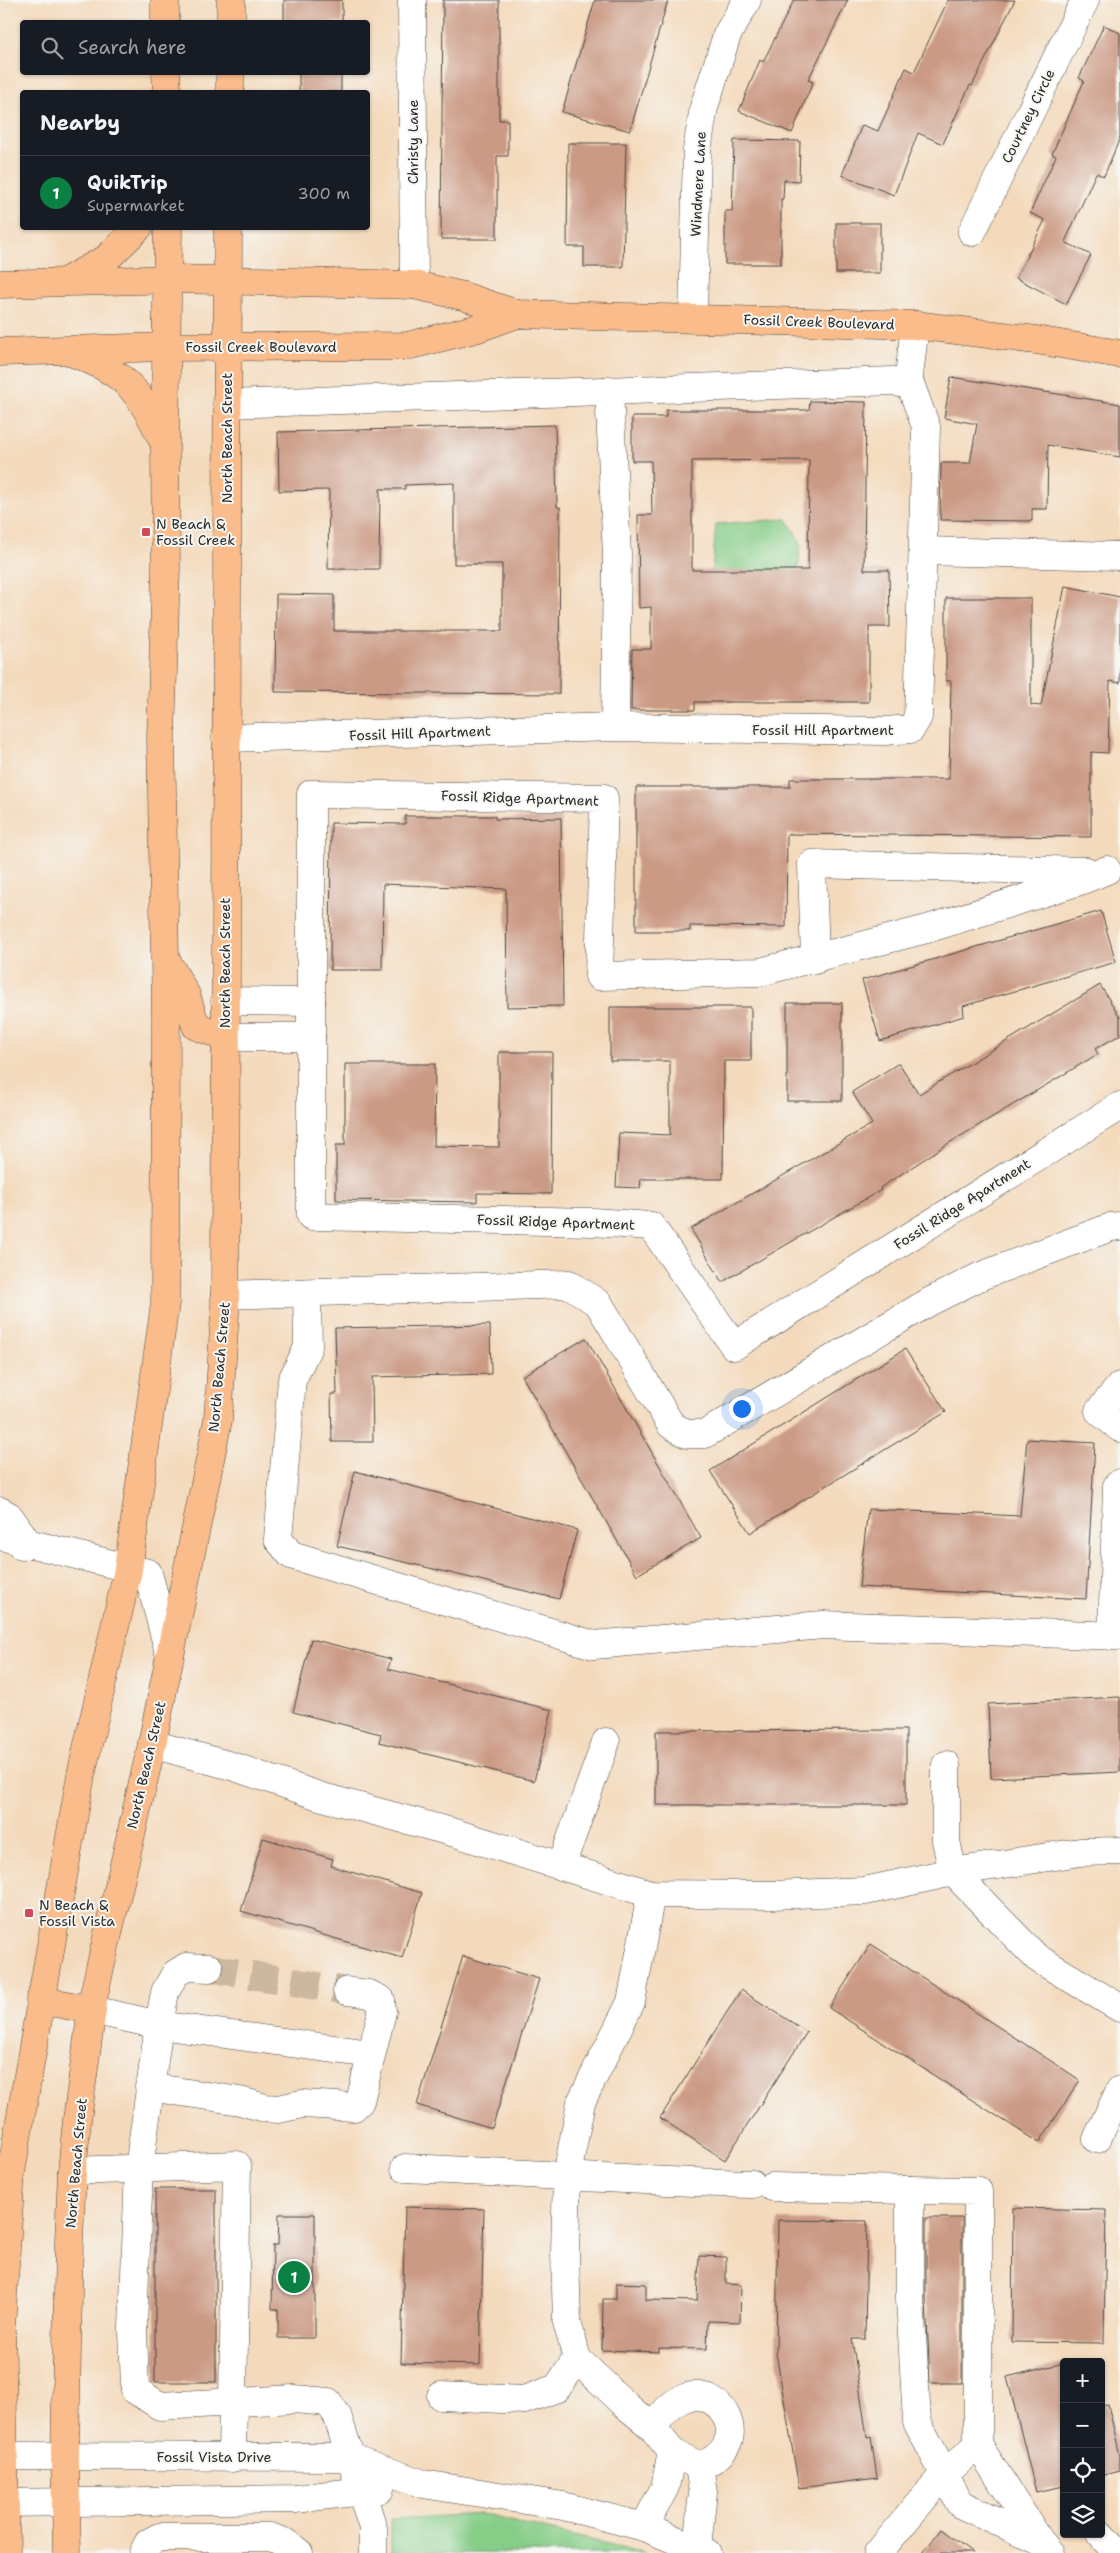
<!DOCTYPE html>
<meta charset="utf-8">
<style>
:root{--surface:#171b24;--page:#20242c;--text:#f1f3f6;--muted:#9ea1a6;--line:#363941;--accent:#0b8043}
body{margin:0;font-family:"Shantell Sans",sans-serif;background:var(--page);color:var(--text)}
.controls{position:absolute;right:15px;bottom:15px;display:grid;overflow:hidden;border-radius:5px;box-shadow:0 1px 4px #0004}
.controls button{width:45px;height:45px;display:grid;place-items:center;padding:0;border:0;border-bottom:1px solid var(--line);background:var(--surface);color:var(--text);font:25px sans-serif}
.you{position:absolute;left:741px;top:1408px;width:18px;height:18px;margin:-12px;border:4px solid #fff;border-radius:50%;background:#1a73e8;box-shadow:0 0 0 8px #1a73e833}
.badge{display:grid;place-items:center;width:32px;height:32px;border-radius:50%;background:var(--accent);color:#fff;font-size:16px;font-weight:700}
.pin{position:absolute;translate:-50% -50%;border:2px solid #fff;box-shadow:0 1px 5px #0006}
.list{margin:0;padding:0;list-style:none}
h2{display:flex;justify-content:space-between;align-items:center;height:65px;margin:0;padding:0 20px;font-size:21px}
h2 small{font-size:16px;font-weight:400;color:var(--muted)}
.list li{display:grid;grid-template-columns:32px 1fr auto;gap:15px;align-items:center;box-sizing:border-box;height:75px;padding:0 20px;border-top:1px solid var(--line)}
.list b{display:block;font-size:19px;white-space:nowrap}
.list p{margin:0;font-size:16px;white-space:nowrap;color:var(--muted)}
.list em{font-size:16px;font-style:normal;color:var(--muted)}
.icon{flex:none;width:28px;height:28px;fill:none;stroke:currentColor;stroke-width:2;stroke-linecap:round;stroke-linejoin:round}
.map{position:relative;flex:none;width:1120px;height:2553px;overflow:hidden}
.search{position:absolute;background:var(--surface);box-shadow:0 1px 4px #0004;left:20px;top:20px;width:350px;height:55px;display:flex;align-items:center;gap:12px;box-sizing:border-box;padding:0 18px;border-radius:5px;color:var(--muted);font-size:19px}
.panel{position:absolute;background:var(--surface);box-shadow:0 1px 4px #0004;left:20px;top:90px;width:350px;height:140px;border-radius:5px}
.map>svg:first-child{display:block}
.green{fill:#86cd87;stroke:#587c59}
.building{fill:#cb9a84;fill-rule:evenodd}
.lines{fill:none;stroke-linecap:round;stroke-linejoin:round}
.minor-tunnel{stroke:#ccb79f;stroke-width:28;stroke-dasharray:28 14;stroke-linecap:butt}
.minor-casing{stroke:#494541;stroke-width:29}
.major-casing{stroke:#494541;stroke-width:29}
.minor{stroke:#fff;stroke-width:28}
.major{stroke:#fabc8b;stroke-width:28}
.poi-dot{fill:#d1495b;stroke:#f6f6f2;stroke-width:2}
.labels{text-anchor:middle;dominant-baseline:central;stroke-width:4;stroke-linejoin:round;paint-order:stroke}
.street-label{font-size:14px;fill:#2b2b2b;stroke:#f6f6f2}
.poi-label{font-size:14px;fill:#2b2b2b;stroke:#f6f6f2;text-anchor:start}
</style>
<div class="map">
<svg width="1120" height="2553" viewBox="0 0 1120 2553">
<rect width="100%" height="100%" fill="#f6f6f2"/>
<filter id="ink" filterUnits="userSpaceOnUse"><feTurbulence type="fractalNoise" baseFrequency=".02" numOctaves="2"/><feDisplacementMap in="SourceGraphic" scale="10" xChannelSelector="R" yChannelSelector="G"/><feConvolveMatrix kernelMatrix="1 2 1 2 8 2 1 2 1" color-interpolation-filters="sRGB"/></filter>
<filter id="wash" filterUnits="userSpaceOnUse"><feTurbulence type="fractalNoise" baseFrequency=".0096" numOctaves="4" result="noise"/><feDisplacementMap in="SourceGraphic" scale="20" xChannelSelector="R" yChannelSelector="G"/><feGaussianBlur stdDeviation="1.12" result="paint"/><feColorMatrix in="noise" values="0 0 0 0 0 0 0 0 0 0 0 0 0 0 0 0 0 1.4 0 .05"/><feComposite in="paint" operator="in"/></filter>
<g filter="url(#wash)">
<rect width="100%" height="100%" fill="#f4dabc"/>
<g class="green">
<polygon points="787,519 801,543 798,568 712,574 716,524"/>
<polygon points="481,2514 646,2553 391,2553 391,2519"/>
</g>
<g id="blocks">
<g class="building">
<rect x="284" y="0" width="58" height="22"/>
<polygon points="443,0 499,0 499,120 508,120 508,156 497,156 497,239 441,239"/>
<polygon points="595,0 668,0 630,131 562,112"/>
<polygon points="794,0 848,0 808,80 813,82 792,133 739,111 760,60 763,62"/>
<polygon points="948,0 1015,0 972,86 970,85 943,144 918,133 894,195 842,175 862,125 878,131 906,68 914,72"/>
<polygon points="1104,25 1120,33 1120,138 1104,176 1096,173 1065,242 1091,255 1066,304 1016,278 1045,220 1030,213 1056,156 1052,154 1084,81 1079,78"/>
<rect x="299" y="72" width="42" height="20"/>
<polygon points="734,140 800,141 799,181 784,180 783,199 781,199 781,264 725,264 725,211 732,211"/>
<polygon points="568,143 626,143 623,267 584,267 584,247 567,247"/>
<rect x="836" y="223" width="44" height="50"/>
<polygon points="951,377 1120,404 1120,457 1048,445 1047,509 1032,509 1032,521 940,520 941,463 970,463 977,424 944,418"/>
<path d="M 810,401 L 866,402 L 864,570 L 889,570 L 890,627 L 869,627 L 869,702 L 695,702 L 695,710 L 631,710 L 632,649 L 651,649 L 651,607 L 639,608 L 638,515 L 652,515 L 651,461 L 632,461 L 632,417 L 666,417 L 666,410 L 809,410 ZM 809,460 L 808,570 L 692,570 L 692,461 Z"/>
<polygon points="555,425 557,507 560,507 559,694 275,692 276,594 334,595 334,631 502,631 502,564 454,564 454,483 405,485 405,489 380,489 379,569 328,569 329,490 279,491 278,432"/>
<polygon points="1065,586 1120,597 1120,683 1110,681 1108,753 1091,752 1091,837 787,834 786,927 690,926 690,931 636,931 636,787 790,787 790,779 949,779 951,681 946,681 946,598 1031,598 1031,705 1041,706"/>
<polygon points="405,816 495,816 495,819 561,818 563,1006 507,1007 506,889 383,884 382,970 330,970 331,823 405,824"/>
<polygon points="1101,911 1116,962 963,1006 964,1016 880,1041 862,980"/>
<polygon points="1100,985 1120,1017 1120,1035 1095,1049 1098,1054 949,1143 880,1188 881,1190 722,1282 691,1229 872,1124 852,1092 899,1063 919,1094"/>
<rect x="787" y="1003" width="55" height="98"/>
<polygon points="610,1007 751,1007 751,1061 724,1061 723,1179 641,1179 640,1188 616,1187 619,1133 670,1135 670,1061 610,1061"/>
<polygon points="499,1052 552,1052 551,1194 477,1193 477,1202 336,1200 336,1145 345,1145 345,1064 435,1064 434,1146 499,1147"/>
<polygon points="490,1325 491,1374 372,1377 373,1442 332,1442 331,1394 337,1394 335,1328"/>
<polygon points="586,1338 701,1538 637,1575 522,1376"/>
<polygon points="905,1349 946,1412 750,1533 710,1471"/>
<polygon points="1027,1439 1095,1443 1086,1599 859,1587 868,1509 1020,1516"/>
<polygon points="355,1471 577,1530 559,1599 337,1546"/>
<polygon points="311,1639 391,1659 388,1669 552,1710 534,1781 379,1742 381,1734 293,1712"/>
<polygon points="1120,1697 1120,1772 991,1778 988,1704"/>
<polygon points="906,1730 906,1805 656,1805 656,1731"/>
<polygon points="263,1838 333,1859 331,1866 422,1893 402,1958 241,1911"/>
<polygon points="871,1944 1080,2080 1039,2143 829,2008"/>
<polygon points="463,1956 539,1979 492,2128 417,2105"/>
<polygon points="741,1990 807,2032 725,2160 660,2118"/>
<rect x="155" y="2189" width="61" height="193"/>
<polygon points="405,2207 484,2209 480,2365 401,2363"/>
<polygon points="1013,2208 1106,2210 1104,2343 1012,2342"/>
<polygon points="279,2214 315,2214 315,2338 278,2338 278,2309 272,2309 273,2245 278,2245"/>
<polygon points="926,2218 962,2218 962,2383 930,2383 926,2299"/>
<polygon points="778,2220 867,2221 865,2339 852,2339 867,2437 871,2436 877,2478 799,2488 776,2353"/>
<polygon points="699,2256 726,2257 726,2284 741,2285 740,2322 708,2321 707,2349 659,2348 659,2352 602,2350 603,2299 616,2299 616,2283 646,2284 646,2300 697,2301"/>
<polygon points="1064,2363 1064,2486 1036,2492 1007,2377"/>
<polygon points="1108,2405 1120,2455 1120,2471 1101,2476 1101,2406"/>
<polygon points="941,2529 973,2553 923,2553"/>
</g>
</g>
</g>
<g filter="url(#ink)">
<use href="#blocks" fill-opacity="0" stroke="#494541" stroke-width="1"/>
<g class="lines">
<polyline class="minor-tunnel" points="209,1968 347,1991"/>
<g class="minor-casing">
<g id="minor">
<polyline points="412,0 414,285"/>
<polyline points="972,232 1085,0"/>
<polyline points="693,318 697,150 704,107 727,35 747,0"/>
<polyline points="908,385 915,325"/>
<polyline points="609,390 617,555 615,727"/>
<polyline points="924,551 1120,556"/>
<polyline points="226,738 615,727 885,731 911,729 918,717 926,427 911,386 894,381 227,404"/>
<polyline points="1107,870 1080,881 927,929 760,972 599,976 604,798 311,794 311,1216 593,1222 651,1226 734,1346 1120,1106"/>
<polyline points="815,960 812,864 1086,871"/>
<polyline points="225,1001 311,1002"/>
<polyline points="225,1037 311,1037"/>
<polyline points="307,1293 308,1347 292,1380 278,1539 291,1555 594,1645 823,1625 1120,1636"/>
<polyline points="225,1295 569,1284 599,1304 671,1425 687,1434 705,1434 929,1302 981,1276 1111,1227 1120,1226"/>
<polyline points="1120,1386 1099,1411 1120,1428"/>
<polyline points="0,1511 9,1516 28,1543 22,1546"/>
<polyline points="0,1536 148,1573 170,1656"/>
<polyline points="1112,1636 1117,1486 1120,1483"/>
<polyline points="152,1744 235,1767 319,1796 455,1833 651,1894 772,1895 865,1891 953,1872 1080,1852 1120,1851"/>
<polyline points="946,1765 946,1841 953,1872 1037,1958 1120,2008"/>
<polyline points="561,1866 606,1742"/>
<path d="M 651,1894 L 631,2002 L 581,2102 L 567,2175 L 565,2252 L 567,2322 L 577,2359 L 629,2408 L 652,2427 L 672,2452 L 699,2466 C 757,2446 722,2384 684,2398 C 670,2403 661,2417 652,2427"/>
<polyline points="209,1968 186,1967 175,1974 165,1992 159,2025 139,2168 133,2328 135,2390 160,2406 294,2399 328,2402 337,2415 373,2528 373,2553"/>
<polyline points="92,2010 159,2025 371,2054"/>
<polyline points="149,2087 240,2101 265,2108 278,2109 302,2104 354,2107 360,2101 382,2012 381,2000 369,1994 347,1991"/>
<polyline points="1097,2139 1120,2090"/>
<path d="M 405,2168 C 521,2173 636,2181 752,2184"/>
<polyline points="72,2171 237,2165 232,2458"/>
<polyline points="772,2187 910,2190 910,2299 917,2422 960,2504 1040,2541 1050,2553"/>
<polyline points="910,2190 978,2191 978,2445 1040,2541"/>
<polyline points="441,2396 524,2400 557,2388 577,2359"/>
<polyline points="0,2456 349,2457 423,2484 563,2506 644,2527 707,2553"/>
<polyline points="0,2503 295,2499 380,2489"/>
<polyline points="644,2527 665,2487 672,2452"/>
<polyline points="1100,2534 1117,2553"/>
<polyline points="697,2547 703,2492 699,2466"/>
<polyline points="143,2553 148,2543 159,2537 270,2537 287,2543 299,2553"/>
<polyline points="878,2553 944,2474 978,2445"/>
</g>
</g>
<g class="major-casing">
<g id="major">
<polyline points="165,0 165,22"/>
<polyline points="231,22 231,0"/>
<polyline points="166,72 167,92"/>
<polyline points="230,92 230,72"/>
<polyline points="68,280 106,259 138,228"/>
<polyline points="0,284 176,279 414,285 463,296 517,314 915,325 1036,340 1120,354"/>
<polyline points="0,352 166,347 407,346 475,329 517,314"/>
<path d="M 73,353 C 125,373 139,389 162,439"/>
<polyline points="166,960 186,995 196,1026 225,1037"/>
<polyline points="40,2000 92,2010"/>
<polyline points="6,2553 1,2326 11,2172 81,1775 128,1570 165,1303 166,1016 161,737 166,568 165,446 168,228"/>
<polyline points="67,2553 65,2456 69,2240 72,2171 77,2120 94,1994 152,1744 218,1420 225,1313 228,228"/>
</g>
</g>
<use href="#minor" class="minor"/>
<use href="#major" class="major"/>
</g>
</g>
<g class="poi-dot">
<rect x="141" y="527" width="10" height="10" rx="2.5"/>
<rect x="24" y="1908" width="10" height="10" rx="2.5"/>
</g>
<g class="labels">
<g class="street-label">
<text transform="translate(1028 116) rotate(-64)">Courtney Circle</text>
<text transform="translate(413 142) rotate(-90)">Christy Lane</text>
<text transform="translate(698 184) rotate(-87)">Windmere Lane</text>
<text transform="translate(819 322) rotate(2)">Fossil Creek Boulevard</text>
<text x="261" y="347">Fossil Creek Boulevard</text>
<text transform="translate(227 438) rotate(-90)">North Beach Street</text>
<text x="823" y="730">Fossil Hill Apartment</text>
<text transform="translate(420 733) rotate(-2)">Fossil Hill Apartment</text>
<text transform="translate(520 798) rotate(2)">Fossil Ridge Apartment</text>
<text transform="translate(225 963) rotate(-90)">North Beach Street</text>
<text transform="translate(962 1204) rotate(-32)">Fossil Ridge Apartment</text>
<text transform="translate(556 1222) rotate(2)">Fossil Ridge Apartment</text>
<text transform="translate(219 1367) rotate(-85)">North Beach Street</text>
<text transform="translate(146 1765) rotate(-77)">North Beach Street</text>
<text transform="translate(76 2163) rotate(-85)">North Beach Street</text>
<text x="214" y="2457">Fossil Vista Drive</text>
</g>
<g class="poi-label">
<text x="156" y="524">N Beach &amp;<tspan x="156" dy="16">Fossil Creek</tspan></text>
<text x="39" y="1905">N Beach &amp;<tspan x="39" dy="16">Fossil Vista</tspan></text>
</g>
</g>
</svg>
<div class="controls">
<button>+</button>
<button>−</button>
<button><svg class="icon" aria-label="locate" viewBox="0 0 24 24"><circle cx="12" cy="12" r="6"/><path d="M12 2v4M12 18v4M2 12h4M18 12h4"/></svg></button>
<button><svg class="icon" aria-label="layers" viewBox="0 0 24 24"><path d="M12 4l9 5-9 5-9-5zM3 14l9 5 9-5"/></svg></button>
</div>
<div class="you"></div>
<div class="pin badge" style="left:294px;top:2277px">1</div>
<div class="search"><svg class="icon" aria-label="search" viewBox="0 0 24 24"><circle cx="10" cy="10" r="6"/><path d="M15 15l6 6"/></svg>Search here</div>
<section class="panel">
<h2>Nearby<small></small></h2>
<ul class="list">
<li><span class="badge">1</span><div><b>QuikTrip</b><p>Supermarket</p></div><em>300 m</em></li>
</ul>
</section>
</div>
